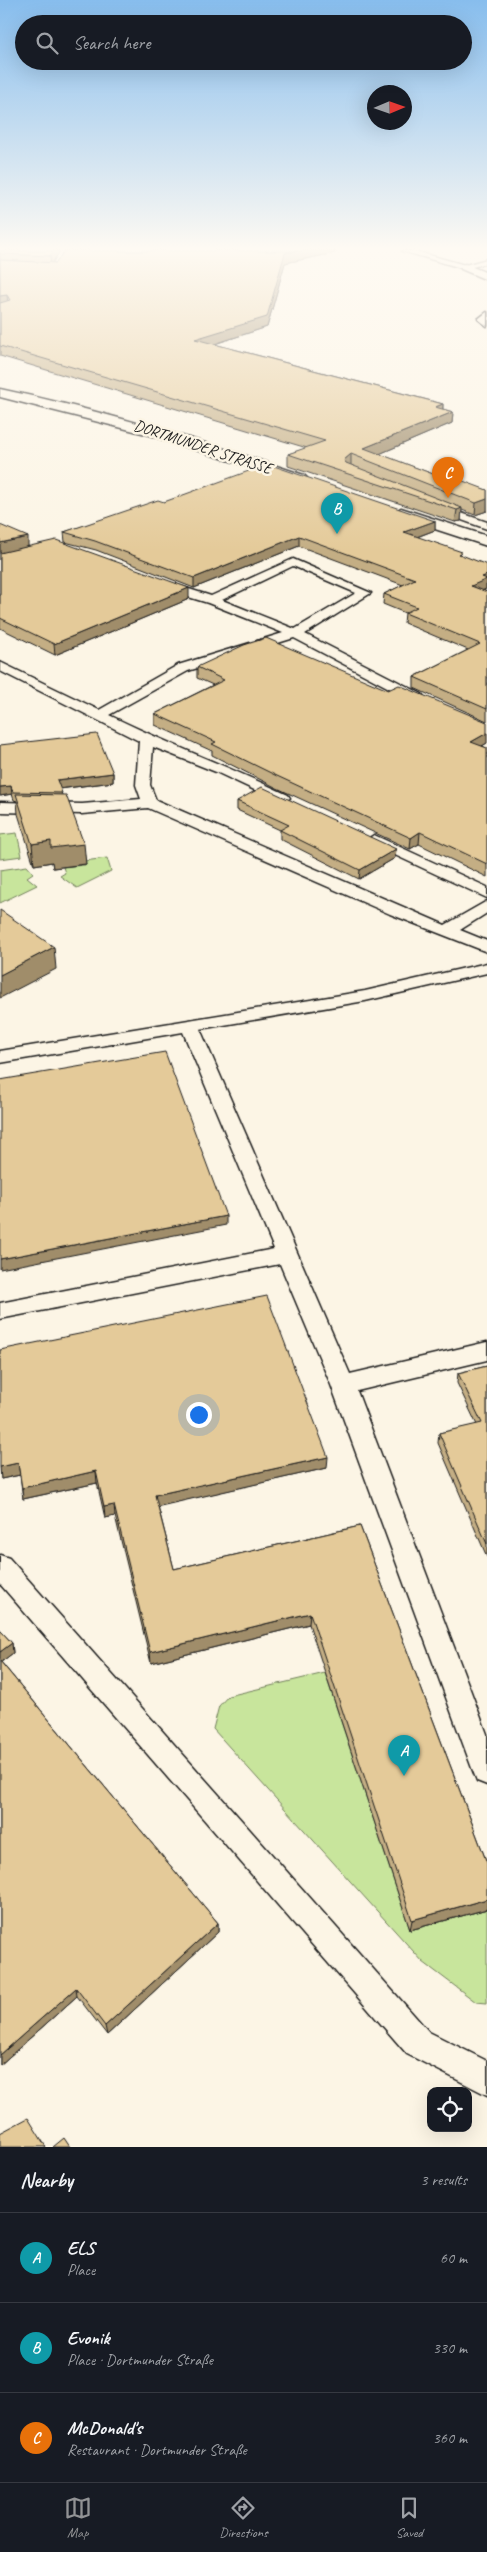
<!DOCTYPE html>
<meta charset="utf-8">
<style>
:root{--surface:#171b24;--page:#242831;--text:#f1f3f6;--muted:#9ea1a6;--line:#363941;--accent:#919294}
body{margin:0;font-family:Caveat,sans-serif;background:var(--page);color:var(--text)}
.controls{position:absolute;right:15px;bottom:15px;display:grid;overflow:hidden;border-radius:10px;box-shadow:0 5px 20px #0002}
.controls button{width:45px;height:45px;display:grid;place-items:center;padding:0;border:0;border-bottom:1px solid var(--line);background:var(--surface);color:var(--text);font:25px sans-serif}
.compass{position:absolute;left:367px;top:85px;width:45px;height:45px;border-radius:50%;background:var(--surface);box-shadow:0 5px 20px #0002;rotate:88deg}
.you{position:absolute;left:198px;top:1414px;width:18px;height:18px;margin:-12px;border:4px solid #fff;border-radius:50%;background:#1a73e8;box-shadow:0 0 0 8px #1a73e833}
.badge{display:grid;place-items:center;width:32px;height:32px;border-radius:50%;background:var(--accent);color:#fff;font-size:16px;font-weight:700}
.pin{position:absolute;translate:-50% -41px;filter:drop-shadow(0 1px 2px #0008)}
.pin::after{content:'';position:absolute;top:26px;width:18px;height:15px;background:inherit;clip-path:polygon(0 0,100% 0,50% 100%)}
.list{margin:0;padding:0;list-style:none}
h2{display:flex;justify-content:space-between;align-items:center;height:65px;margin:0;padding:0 20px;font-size:21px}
h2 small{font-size:16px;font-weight:400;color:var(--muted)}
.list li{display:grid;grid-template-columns:32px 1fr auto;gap:15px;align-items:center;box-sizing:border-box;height:90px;padding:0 20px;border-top:1px solid var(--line)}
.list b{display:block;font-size:19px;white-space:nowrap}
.list p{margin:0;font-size:16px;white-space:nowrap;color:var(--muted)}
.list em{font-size:16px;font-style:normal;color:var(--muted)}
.icon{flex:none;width:28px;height:28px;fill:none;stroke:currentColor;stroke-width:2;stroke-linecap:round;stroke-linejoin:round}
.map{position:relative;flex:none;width:487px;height:2147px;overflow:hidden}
.search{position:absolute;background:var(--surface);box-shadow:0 5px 20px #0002;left:15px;right:15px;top:15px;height:55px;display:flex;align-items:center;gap:12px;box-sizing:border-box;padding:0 18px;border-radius:28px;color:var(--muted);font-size:19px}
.sheet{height:335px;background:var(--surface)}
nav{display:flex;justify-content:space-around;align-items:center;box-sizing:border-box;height:70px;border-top:1px solid var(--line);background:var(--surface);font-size:14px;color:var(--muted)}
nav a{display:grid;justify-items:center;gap:2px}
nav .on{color:var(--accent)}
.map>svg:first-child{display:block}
.green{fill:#c8e59c;stroke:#72805c}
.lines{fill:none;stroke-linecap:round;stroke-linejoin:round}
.service-casing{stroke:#1c1c1c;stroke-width:3}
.minor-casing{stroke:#1c1c1c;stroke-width:3}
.secondary-casing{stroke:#1c1c1c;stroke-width:3}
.service{fill:#fcf5e5;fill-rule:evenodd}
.minor{fill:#fcf5e5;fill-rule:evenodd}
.secondary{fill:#fcf5e5;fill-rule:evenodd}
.wall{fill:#c4ae84;stroke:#1c1c1c}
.shaded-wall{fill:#a08d6b;stroke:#1c1c1c}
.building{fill:#e4ca99;stroke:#1c1c1c}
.labels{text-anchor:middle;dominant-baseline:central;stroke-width:5;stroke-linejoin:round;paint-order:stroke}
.far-street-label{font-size:16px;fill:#1c1c1c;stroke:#fcf5e5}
</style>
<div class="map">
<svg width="487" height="2147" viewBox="0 0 487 2147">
<rect width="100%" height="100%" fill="#fcf5e5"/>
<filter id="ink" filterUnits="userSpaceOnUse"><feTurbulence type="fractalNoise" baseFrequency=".02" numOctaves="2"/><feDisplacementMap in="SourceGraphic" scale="10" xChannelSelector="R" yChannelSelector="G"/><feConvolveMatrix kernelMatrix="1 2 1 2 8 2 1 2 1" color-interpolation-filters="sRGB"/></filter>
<g filter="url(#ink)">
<g class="green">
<polygon points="17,833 22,856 0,859 0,835"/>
<polygon points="107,858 111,871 77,888 60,876 65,873 63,867 85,865 84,861"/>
<polygon points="27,866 33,873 27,877 37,885 0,903 0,870"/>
<polygon points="325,1673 410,1930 487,1909 487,2003 476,2002 423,1962 213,1729 219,1706 228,1696"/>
</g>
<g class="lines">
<g class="service-casing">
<g id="service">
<polygon points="402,251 415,251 465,265 487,259 487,263 465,269"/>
<polygon points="438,505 487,522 487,529 434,510 434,506"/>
<path d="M 293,559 L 371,593 L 305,634 L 422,694 L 424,697 L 422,700 L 412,700 L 294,638 L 188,671 L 109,715 C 168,744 229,767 288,795 L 290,798 L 283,802 L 278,801 L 216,772 L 153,747 L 150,785 L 156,800 L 445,925 L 487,901 L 487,913 L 460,930 L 487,941 L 487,952 L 390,914 L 148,808 L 82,814 L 0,812 L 0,802 L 82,804 L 141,799 L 136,785 L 139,741 L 0,671 L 0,662 L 99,710 L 178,665 L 283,633 L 208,603 L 162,589 L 162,583 L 170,583 L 211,596 ZM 293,566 L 356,593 L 295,629 L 222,600 Z"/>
<polygon points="374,835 487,887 487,898 369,843 366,840"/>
<polygon points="487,963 487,973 365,1001 200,1029 350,1374 487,1342 487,1360 357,1391 487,1734 487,1785 477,1781 473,1771 331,1385 280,1264 0,1319 0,1303 274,1249 183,1032 0,1063 0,1051 365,991"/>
<polygon points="0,1555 9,1558 429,2032 487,2061 487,2095 407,2054 0,1584"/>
</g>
</g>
<g class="minor-casing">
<g id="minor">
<polygon points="465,264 487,273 487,280 461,269 461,265"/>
<polygon points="487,312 487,326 478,319"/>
</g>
</g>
<g class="secondary-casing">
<g id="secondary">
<path d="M 0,389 C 103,411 204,441 304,475 L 307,478 L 304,481 L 294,481 L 146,434 L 0,397 Z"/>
<polygon points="401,508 487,536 487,546 395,516 393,513"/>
</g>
</g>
<use href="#service" class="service"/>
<use href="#minor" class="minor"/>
<use href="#secondary" class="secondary"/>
</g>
<g class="wall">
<polygon points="0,251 60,251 52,263 56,263 64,251 335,251 335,253 285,263 267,327 214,344 443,404 443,409 453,412 452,423 379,454 441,477 487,490 487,511 475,515 462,510 461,521 455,522 288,466 288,454 307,448 0,356"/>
<polygon points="164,502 435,521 435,530 417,537 461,555 486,585 486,589 483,590 487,592 487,721 414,688 414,677 468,650 404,623 405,613 383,604 384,594 403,585 299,546 194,588 96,550 65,542 64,532"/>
<polygon points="0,525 28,546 189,599 55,655 0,628"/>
<polygon points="197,667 388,690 487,743 482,746 487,748 487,877 419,844 410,849 277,788 212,755 212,751 155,725 155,714 213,685 197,678"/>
<polygon points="0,745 113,773 113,782 60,789 86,864 53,868 52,862 34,865 18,814 17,801 14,800 12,794 0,796"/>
<polygon points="237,801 395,858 359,879 280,839 280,830 237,810"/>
<polygon points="0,1350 327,1468 158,1506 174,1569 360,1526 487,1863 487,1909 410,1930 309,1624 151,1663 115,1516 105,1518 97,1483 23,1499 20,1475 1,1479"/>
<polygon points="487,1366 487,1557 438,1443 439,1433 477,1425 457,1383 458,1373"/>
<polygon points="0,1630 12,1643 13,1653 1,1662 218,1923 218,1932 107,2035 77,1996 0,2065"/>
</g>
<g class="shaded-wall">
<polygon points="53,251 60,251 51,265 50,256"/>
<polygon points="296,251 335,251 335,253 285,263 267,327 196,350 195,339 285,253"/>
<polygon points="7,295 8,305 0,307 0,296"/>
<polygon points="443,404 442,416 435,407"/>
<polygon points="453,412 452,423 365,460 364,448"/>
<polygon points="351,454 351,466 343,472 344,460"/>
<polygon points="487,499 487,511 475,515 476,503"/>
<polygon points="462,508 461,521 455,522 457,510"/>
<polygon points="435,521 435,530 403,542 404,532"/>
<polygon points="299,536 299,546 194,588 194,578"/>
<polygon points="28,537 28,547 0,554 0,543"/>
<polygon points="487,575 487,584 486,585 486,589 471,596 471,586 482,577"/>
<polygon points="189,588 189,599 55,655 54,644"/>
<polygon points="487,733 487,743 470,753 471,742"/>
<polygon points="113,773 113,782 58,789 57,780"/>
<polygon points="11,786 12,794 0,796 0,787"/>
<polygon points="420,832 419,844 410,849 411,838"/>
<polygon points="51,841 84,844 86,864 53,868 52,862 34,865 32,844"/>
<polygon points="396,849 395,858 359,879 360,870"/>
<polygon points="54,947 56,969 0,998 0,975"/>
<polygon points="226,1216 226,1225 0,1269 0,1259"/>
<polygon points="328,1457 327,1468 156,1507 155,1495"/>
<polygon points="18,1463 20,1475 1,1479 0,1467"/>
<polygon points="96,1471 97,1483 23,1499 22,1488"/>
<polygon points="114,1505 115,1516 105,1518 104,1507"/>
<polygon points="310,1613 309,1624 151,1663 150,1652"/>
<polygon points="12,1643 13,1653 0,1663 0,1652"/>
<polygon points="487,1899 487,1909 410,1930 412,1920"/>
<polygon points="218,1923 218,1932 107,2035 105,2026"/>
<polygon points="76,1988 77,1996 0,2065 0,2055"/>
</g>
<g class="building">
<polygon points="0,251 53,251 50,256 0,254"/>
<polygon points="64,251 296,251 285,253 267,317 195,339 443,404 435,407 453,412 364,448 441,477 447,475 487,490 487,499 476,503 351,454 344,460 346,463 462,508 457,510 288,454 325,441 0,346 0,303 10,300 7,295 0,296 0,260 56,263"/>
<polygon points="268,464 435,521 404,532 462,552 459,554 487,565 487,575 482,577 487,579 471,586 487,592 487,709 414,677 480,644 405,613 417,607 384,594 415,579 299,536 194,578 95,541 64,532 158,500 164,502"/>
<polygon points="0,525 28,537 0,543"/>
<polygon points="56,540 189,588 54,644 0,618 0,553"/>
<polygon points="266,638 388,690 399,685 487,722 487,733 471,742 487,748 487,864 420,832 411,838 277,776 212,744 216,742 155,714 224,680 197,667 244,645"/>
<polygon points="97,734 113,773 57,780 62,793 13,792 11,786 0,787 0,745"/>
<polygon points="262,787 396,849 360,870 280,830 289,825 237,801"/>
<polygon points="16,794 66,795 84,844 51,848 51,841 32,844"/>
<polygon points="0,910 54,947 0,975"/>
<polygon points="165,1052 226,1216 0,1259 0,1080"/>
<polygon points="267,1296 328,1457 155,1495 174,1569 360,1526 487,1863 487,1899 412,1920 310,1613 150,1652 114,1505 104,1507 96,1471 22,1488 18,1463 0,1467 0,1350"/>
<polygon points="487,1366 487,1544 439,1433 482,1423 458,1373"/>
<polygon points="0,1630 12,1643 0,1652"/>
<polygon points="0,1661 218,1923 105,2026 76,1988 0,2055"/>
<polygon points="28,2118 46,2147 0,2147 0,2133"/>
<polygon points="64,2138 70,2147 53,2147"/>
</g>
</g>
<linearGradient id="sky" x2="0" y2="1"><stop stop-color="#87bded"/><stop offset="0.45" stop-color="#fefaf3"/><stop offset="1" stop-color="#fefaf3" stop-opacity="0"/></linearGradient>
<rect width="487" height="552" fill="url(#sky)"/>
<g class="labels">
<g class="far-street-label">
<text transform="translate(203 447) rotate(18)">DORTMUNDER STRASSE</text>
</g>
</g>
</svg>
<div class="controls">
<button><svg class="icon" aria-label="locate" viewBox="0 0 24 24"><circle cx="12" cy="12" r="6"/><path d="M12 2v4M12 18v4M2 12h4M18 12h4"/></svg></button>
</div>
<svg class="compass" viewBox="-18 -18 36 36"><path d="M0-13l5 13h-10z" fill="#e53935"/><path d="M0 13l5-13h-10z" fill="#9ea1a6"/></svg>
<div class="you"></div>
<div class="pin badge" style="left:404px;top:1776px;background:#0f9aa8">A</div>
<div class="pin badge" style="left:337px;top:534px;background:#0f9aa8">B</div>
<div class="pin badge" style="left:448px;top:498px;background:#e8710a">C</div>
<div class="search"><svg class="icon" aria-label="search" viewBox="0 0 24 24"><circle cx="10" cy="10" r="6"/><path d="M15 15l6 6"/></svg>Search here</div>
</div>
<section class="sheet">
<h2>Nearby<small>3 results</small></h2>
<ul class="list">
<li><span class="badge" style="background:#0f9aa8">A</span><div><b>ELS</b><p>Place</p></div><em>60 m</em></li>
<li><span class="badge" style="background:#0f9aa8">B</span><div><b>Evonik</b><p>Place · Dortmunder Straße</p></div><em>330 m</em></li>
<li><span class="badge" style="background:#e8710a">C</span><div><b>McDonald's</b><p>Restaurant · Dortmunder Straße</p></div><em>360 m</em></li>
</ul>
</section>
<nav>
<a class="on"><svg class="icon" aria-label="map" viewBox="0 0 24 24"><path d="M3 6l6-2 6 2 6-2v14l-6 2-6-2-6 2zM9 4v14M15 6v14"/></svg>Map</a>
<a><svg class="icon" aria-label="directions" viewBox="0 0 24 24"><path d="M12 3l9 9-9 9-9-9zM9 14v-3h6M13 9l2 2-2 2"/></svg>Directions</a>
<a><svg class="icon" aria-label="saved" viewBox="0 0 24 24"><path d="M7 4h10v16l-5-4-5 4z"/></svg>Saved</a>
</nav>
